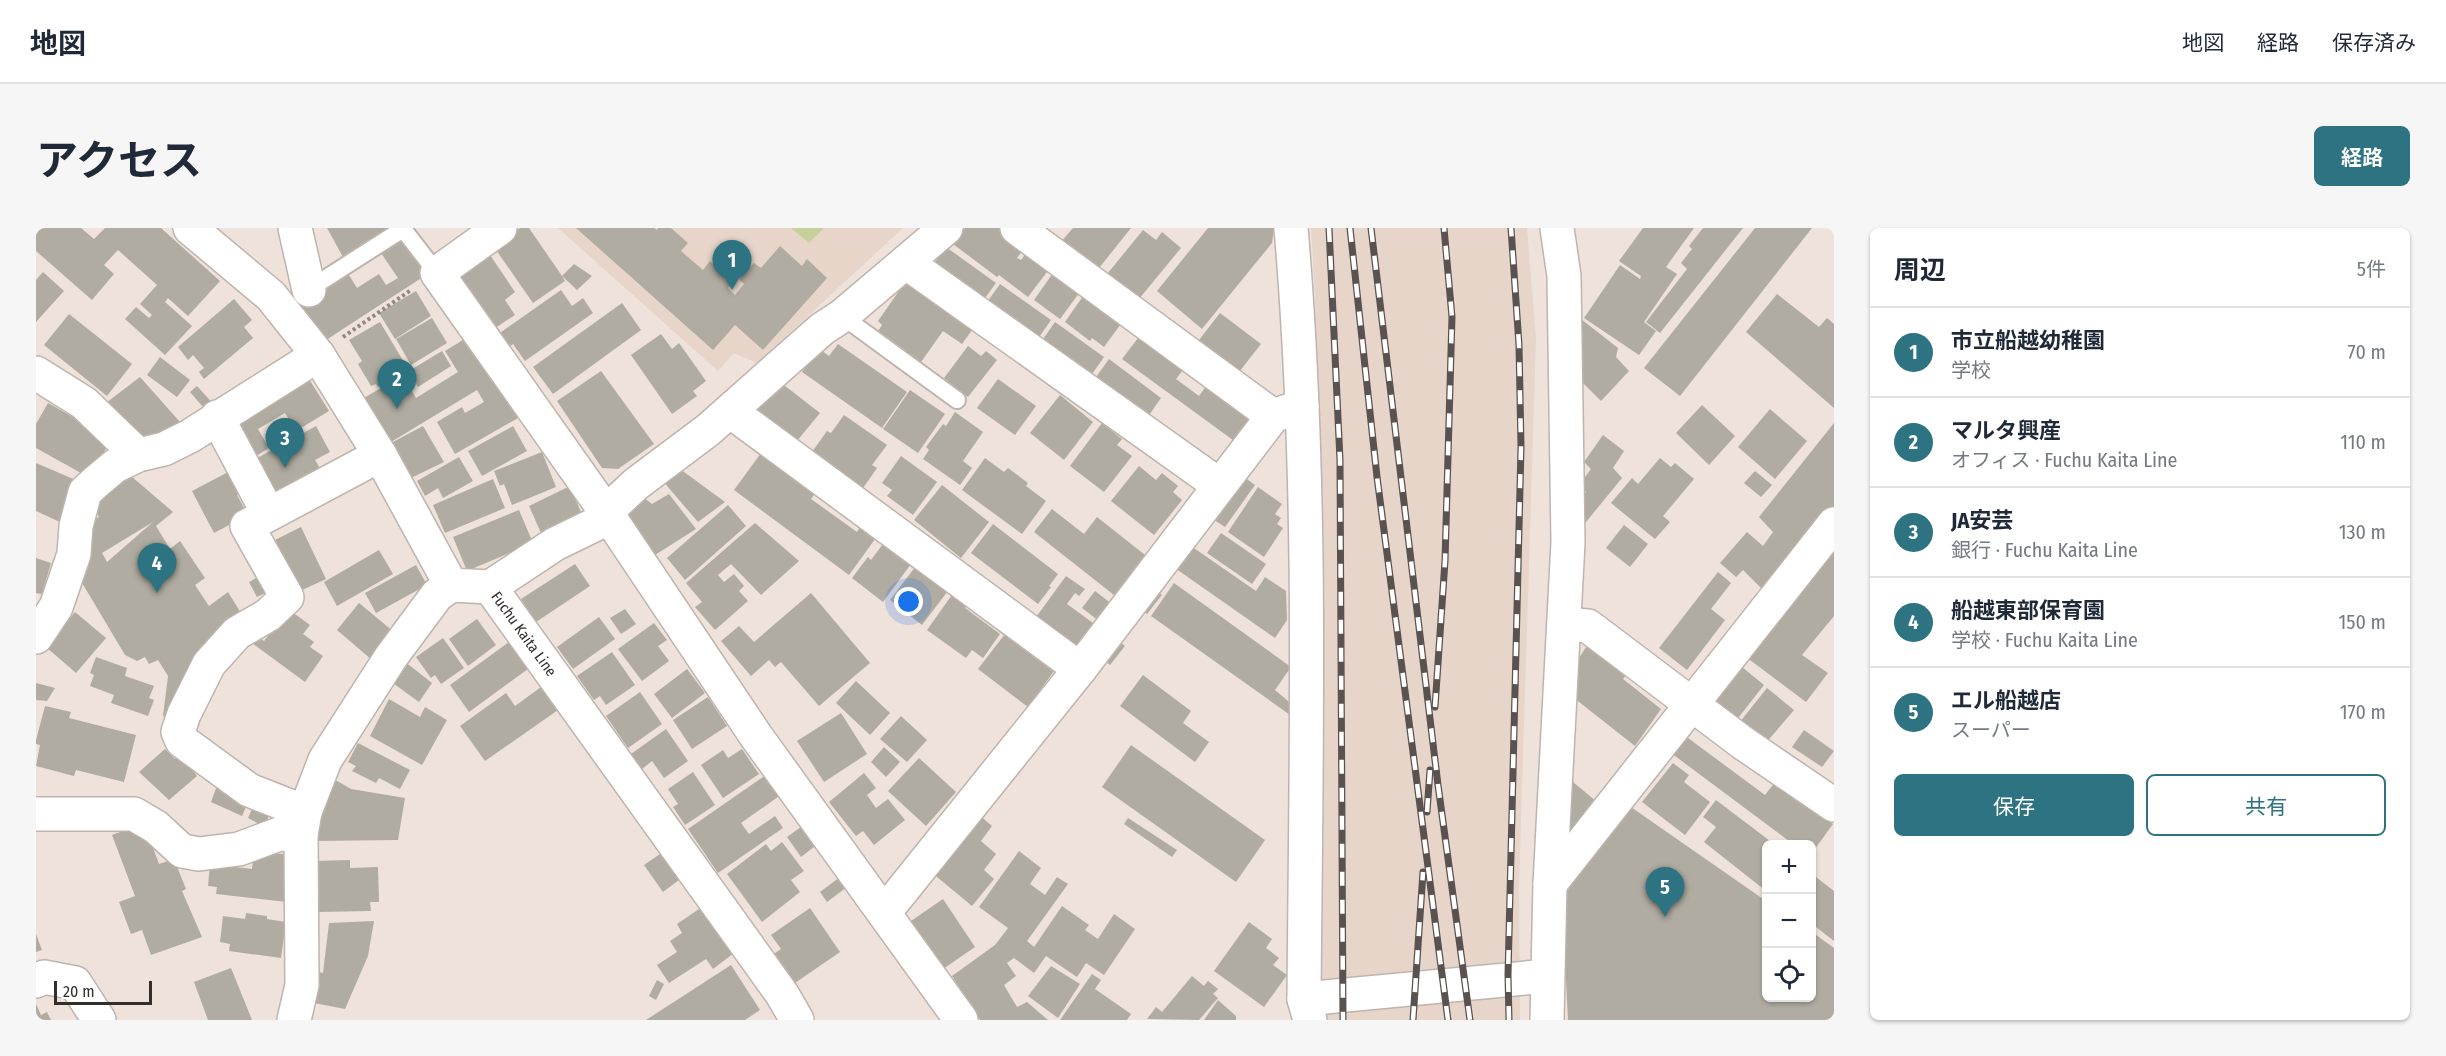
<!DOCTYPE html>
<html lang="ja">
<meta charset="utf-8">
<style>
:root{--surface:#fff;--page:#f6f6f7;--text:#1f2937;--muted:#747a83;--line:#e0e1e3;--accent:#2d7381}
body{margin:0;font-family:"Fira Sans Condensed","Noto Sans JP",sans-serif;background:var(--page);color:var(--text)}
.controls{position:absolute;right:18px;bottom:18px;display:grid;overflow:hidden;border-radius:9px;box-shadow:0 2px 4px #0004}
.controls button{width:54px;height:54px;display:grid;place-items:center;padding:0;border:0;border-bottom:2px solid var(--line);background:var(--surface);color:var(--text);font:30px sans-serif}
.scale{position:absolute;left:18px;bottom:15px;width:98px;box-sizing:border-box;padding-left:6px;border:3px solid #332e2c;border-top:0;font-size:16px;line-height:21px;white-space:nowrap;color:#332e2c;-webkit-text-stroke:4px #fff;paint-order:stroke}
.you{position:absolute;left:873px;top:374px;width:21px;height:21px;margin:-15px;border:4px solid #fff;border-radius:50%;background:#1a73e8;box-shadow:0 0 0 9px #1a73e833}
.badge{display:grid;place-items:center;width:39px;height:39px;border-radius:50%;background:var(--accent);color:#fff;font-size:20px;font-weight:700}
.pin{position:absolute;translate:-50% -50px;filter:drop-shadow(0 2px 3px #0008)}
.pin::after{content:'';position:absolute;top:32px;width:21px;height:18px;background:inherit;clip-path:polygon(0 0,100% 0,50% 100%)}
.list{margin:0;padding:0;list-style:none}
h2{display:flex;justify-content:space-between;align-items:center;height:78px;margin:0;padding:0 24px;font-size:26px}
h2 small{font-size:20px;font-weight:400;color:var(--muted)}
.list li{display:grid;grid-template-columns:39px 1fr auto;gap:18px;align-items:center;box-sizing:border-box;height:90px;padding:0 24px;border-top:2px solid var(--line)}
.list b{display:block;font-size:22px;white-space:nowrap}
.list p{margin:0;font-size:20px;white-space:nowrap;color:var(--muted)}
.list em{font-size:20px;font-style:normal;color:var(--muted)}
.actions{display:flex;gap:12px;padding:18px 24px}
.actions a{flex:1;padding:14px 0;border:2px solid var(--accent);border-radius:9px;text-align:center;font-size:21px;color:var(--accent)}
.actions .main{background:var(--accent);color:#fff}
.icon{flex:none;width:33px;height:33px;fill:none;stroke:currentColor;stroke-width:2;stroke-linecap:round;stroke-linejoin:round}
.map{position:relative;flex:none;width:1798px;height:792px;overflow:hidden;border-radius:9px}
header{display:flex;align-items:center;gap:36px;box-sizing:border-box;height:84px;padding:0 30px;background:var(--surface);border-bottom:2px solid var(--line)}
header strong{font-size:28px}
nav{display:flex;gap:33px;margin-inline-start:auto;font-size:21px}
.intro{display:flex;align-items:center;justify-content:space-between;box-sizing:border-box;height:144px;padding:0 36px}
h1{margin:0;font-size:42px}
.button{padding:15px 27px;border-radius:9px;background:var(--accent);color:#fff;font-size:21px;font-weight:700}
main{display:flex;gap:36px;padding:0 36px}
aside{flex:1;background:var(--surface);border-radius:9px;box-shadow:0 2px 4px #0004}
.map>svg:first-child{display:block}
.built{fill:#e7d5c9}
.green{fill:#c6d09b}
.building{fill:#b1aca1;fill-rule:evenodd}
.lines{fill:none;stroke-linecap:round;stroke-linejoin:round}
.lane-casing{stroke:#bfb4ad;stroke-width:20}
.street-casing{stroke:#bfb4ad;stroke-width:36}
.secondary-casing{stroke:#bfb4ad;stroke-width:36}
.path{stroke:#918884;stroke-width:4;stroke-dasharray:3 3;stroke-linecap:butt}
.lane{stroke:#fff;stroke-width:16}
.street{stroke:#fff;stroke-width:33}
.secondary{stroke:#fff;stroke-width:33}
.rail-casing{stroke:#59524f;stroke-width:7}
.rail{stroke:#fff;stroke-width:4.5;stroke-dasharray:14;stroke-linecap:butt}
.labels{text-anchor:middle;dominant-baseline:central;stroke-width:5;stroke-linejoin:round;paint-order:stroke}
.street-label{font-size:15px;fill:#332e2c;stroke:#fff}
</style>
<header>
<strong>地図</strong>
<nav><a>地図</a><a>経路</a><a>保存済み</a></nav>
</header>
<div class="intro"><h1>アクセス</h1><a class="button">経路</a></div>
<main>
<div class="map">
<svg width="1798" height="792" viewBox="0 0 1798 792">
<rect width="100%" height="100%" fill="#eee2db"/>
<g class="built">
<polygon points="522,0 867,0 721,135 698,125 682,143"/>
<polygon points="1275,0 1491,0 1500,110 1483,658 1484,792 1286,792 1279,66"/>
</g>
<polygon class="green" points="755,0 788,0 773,15"/>
<g class="building">
<polygon points="0,0 45,0 58,11 69,0 125,0 184,53 152,88 132,70 129,74 156,98 129,127 89,91 100,79 113,90 116,87 104,76 121,57 82,22 68,37 78,46 56,72 0,23"/>
<polygon points="291,0 355,0 307,29"/>
<polygon points="484,0 493,0 526,48 538,36 556,48 541,62 526,48 529,53 497,75 458,19"/>
<polygon points="540,0 618,0 621,2 622,0 635,0 652,15 645,23 667,42 674,33 698,54 692,60 699,67 708,56 703,51 718,35 725,40 744,18 766,38 771,31 791,50 727,122 699,97 677,122"/>
<polygon points="929,0 967,0 990,18 981,30 985,32 995,19 1017,36 992,69 963,47 961,49 917,16"/>
<polygon points="1037,0 1095,0 1063,40 1048,28 1044,33 1023,16"/>
<polygon points="1172,0 1238,0 1236,15 1166,101 1121,63"/>
<polygon points="1607,0 1658,0 1630,39 1641,46 1608,94 1620,103 1603,127 1548,90 1584,37 1604,51 1605,48 1583,33"/>
<polygon points="1667,0 1707,0 1624,105 1610,94 1651,41 1645,35 1656,21 1653,18"/>
<polygon points="1719,0 1776,0 1644,168 1608,140"/>
<polygon points="1107,2 1120,12 1126,4 1145,20 1103,71 1072,45"/>
<polygon points="364,8 390,47 287,114 262,76 311,44 321,60 343,46 350,57 362,50 343,22"/>
<polygon points="910,19 960,55 946,74 897,37"/>
<polygon points="454,27 479,64 469,72 479,87 459,100 422,45"/>
<polygon points="1022,38 1049,57 1024,91 998,72"/>
<polygon points="7,44 28,63 0,94 0,52"/>
<polygon points="872,50 939,98 926,116 907,103 885,134 842,103 846,97 842,93"/>
<polygon points="964,56 1015,92 1001,112 949,77"/>
<polygon points="1052,61 1090,89 1068,119 1056,110 1054,113 1029,94"/>
<polygon points="525,62 536,78 547,70 557,85 489,133 477,116 470,121 461,107"/>
<polygon points="380,63 395,88 359,111 343,85"/>
<polygon points="1741,66 1783,99 1791,90 1798,96 1798,180 1710,104"/>
<polygon points="198,71 216,92 208,99 217,110 168,151 163,144 168,140 157,127 152,132 142,119"/>
<polygon points="586,75 605,102 517,166 497,139"/>
<polygon points="1184,85 1225,116 1203,144 1163,112"/>
<polygon points="33,86 96,136 71,168 8,117"/>
<polygon points="396,90 411,115 375,137 360,111"/>
<polygon points="1545,91 1582,120 1580,129 1593,143 1565,173 1545,153"/>
<polygon points="344,94 372,141 342,159 340,156 335,158 322,136 326,133 313,112"/>
<polygon points="1019,94 1068,129 1054,149 1005,114"/>
<polygon points="1109,101 1153,134 1140,151 1163,168 1177,149 1224,185 1201,215 1086,131"/>
<polygon points="625,106 636,121 643,115 670,153 657,163 661,168 636,186 595,127"/>
<polygon points="435,107 482,190 419,226 401,194 426,179 429,185 448,174 441,162 355,214 328,170 367,147 380,170 422,144 409,123"/>
<polygon points="802,116 871,164 846,200 766,144 782,120 793,128"/>
<polygon points="932,118 945,128 950,123 961,132 932,169 908,150"/>
<polygon points="406,123 415,138 382,159 373,143"/>
<polygon points="124,129 154,152 141,169 111,147"/>
<polygon points="1073,131 1125,170 1111,190 1058,152"/>
<polygon points="268,143 293,183 260,203 249,185 222,201 233,220 215,231 193,194"/>
<polygon points="565,143 618,216 582,241 566,240 521,173"/>
<polygon points="104,149 144,194 111,214 70,175"/>
<polygon points="962,151 1000,178 979,207 941,180"/>
<polygon points="744,154 784,185 756,219 714,184"/>
<polygon points="161,158 181,180 174,187 154,164"/>
<polygon points="874,162 909,186 882,225 847,201"/>
<polygon points="1024,167 1057,194 1028,232 994,205"/>
<polygon points="12,175 67,206 74,213 54,250 0,220 0,196"/>
<polygon points="1666,177 1699,208 1673,237 1640,205"/>
<polygon points="1734,181 1771,213 1739,251 1702,219"/>
<polygon points="919,184 947,204 927,233 936,240 924,257 887,231 893,222 890,219 907,196 910,198"/>
<polygon points="808,187 851,217 836,237 841,240 827,260 776,224 791,203 795,205"/>
<polygon points="1066,195 1086,211 1081,217 1096,228 1068,264 1034,238"/>
<polygon points="1798,195 1798,280 1726,361 1707,342 1700,349 1684,335 1711,304 1727,318 1737,304 1723,289"/>
<polygon points="280,198 294,224 279,232 287,245 233,274 212,235"/>
<polygon points="387,198 408,234 375,250 355,215"/>
<polygon points="477,198 491,223 446,248 432,223"/>
<polygon points="1567,207 1588,223 1577,240 1586,250 1541,305 1541,279 1550,264 1543,257 1555,241 1548,234"/>
<polygon points="728,221 781,263 775,271 821,304 826,296 842,307 813,347 698,262"/>
<polygon points="506,224 520,259 476,277 468,256 464,258 458,243"/>
<polygon points="865,228 901,254 877,287 851,268 856,262 846,255"/>
<polygon points="423,229 437,253 407,270 402,260 389,268 381,253"/>
<polygon points="949,230 968,244 972,240 992,255 990,258 1010,273 986,306 926,262"/>
<polygon points="1624,230 1635,239 1639,235 1658,251 1627,288 1634,294 1619,311 1575,275 1596,250 1602,256"/>
<polygon points="0,235 42,253 24,294 0,283"/>
<polygon points="1103,238 1120,252 1126,245 1142,258 1137,264 1146,272 1118,307 1075,273"/>
<polygon points="644,241 689,274 662,294 626,252"/>
<path d="M 88,242 L 137,284 L 120,298 L 134,321 L 144,313 L 169,350 L 159,357 L 173,378 L 192,364 L 208,390 L 138,494 L 127,488 L 132,448 L 122,432 L 113,436 L 109,429 L 101,433 L 89,427 L 39,343 L 53,333 L 55,308 L 49,298 L 63,289 L 56,277 ZM 117,294 L 71,334 L 66,325 Z"/>
<polygon points="196,242 207,264 201,267 212,287 178,305 156,263"/>
<polygon points="1719,243 1736,257 1725,269 1708,255"/>
<polygon points="1201,244 1219,257 1189,299 1172,288"/>
<polygon points="457,251 469,280 409,305 397,277"/>
<polygon points="906,257 953,294 925,330 878,292"/>
<polygon points="534,258 547,289 506,307 493,278"/>
<polygon points="1222,259 1246,276 1239,286 1245,290 1241,296 1247,300 1228,329 1192,304"/>
<polygon points="633,266 660,301 619,327 592,287 607,269 616,276"/>
<polygon points="692,277 710,298 649,352 631,330"/>
<polygon points="1016,281 1048,306 1061,289 1109,327 1078,367 998,304"/>
<polygon points="483,282 497,315 431,343 417,309"/>
<polygon points="719,295 763,333 725,367 695,336 682,347 688,354 698,346 708,358 703,363 712,373 679,402 659,379 666,374 650,355"/>
<polygon points="957,296 1022,346 1013,358 1015,359 1002,376 935,325"/>
<polygon points="1588,297 1612,316 1594,339 1570,320"/>
<polygon points="265,299 290,351 264,363 239,312"/>
<polygon points="1185,305 1230,336 1216,356 1171,325"/>
<polygon points="1798,310 1798,388 1766,427 1792,445 1770,474 1710,429"/>
<polygon points="847,316 875,336 847,374 816,350 832,329 835,332"/>
<polygon points="1152,316 1220,363 1229,349 1250,363 1251,392 1239,410 1136,338"/>
<polygon points="343,322 357,346 301,378 288,354"/>
<polygon points="0,330 15,335 6,366 0,365"/>
<polygon points="883,334 915,359 886,397 854,372"/>
<polygon points="539,336 554,358 500,394 485,371"/>
<polygon points="380,337 391,357 340,385 329,365"/>
<polygon points="232,343 241,359 221,369 213,354"/>
<polygon points="1682,344 1695,355 1675,381 1689,392 1651,442 1623,420"/>
<polygon points="1030,348 1049,361 1043,368 1039,365 1031,376 1057,395 1039,421 998,392"/>
<polygon points="1138,355 1255,439 1239,462 1259,479 1257,489 1115,388"/>
<polygon points="1119,361 1126,367 1111,386 1103,380"/>
<polygon points="1059,363 1076,376 1063,393 1046,380"/>
<polygon points="918,364 933,374 929,380 964,406 947,430 936,422 930,430 891,402"/>
<polygon points="775,365 834,435 783,478 745,434 739,439 733,432 715,448 685,413 703,398 718,414"/>
<polygon points="323,375 358,404 336,432 301,402"/>
<polygon points="252,381 274,397 267,406 278,414 274,419 287,428 269,454 209,410 215,403 228,413"/>
<polygon points="589,381 600,396 585,406 574,390"/>
<polygon points="39,384 70,410 40,445 10,419"/>
<polygon points="563,389 579,411 537,441 521,419"/>
<polygon points="441,391 460,417 432,438 413,411"/>
<polygon points="618,395 631,412 622,418 633,433 606,453 582,421"/>
<polygon points="969,406 1018,443 992,479 942,441"/>
<polygon points="407,410 428,440 405,456 399,447 395,450 380,429"/>
<polygon points="1080,411 1089,418 1074,437 1065,429"/>
<polygon points="473,414 492,441 433,484 414,457"/>
<polygon points="1552,416 1591,446 1587,451 1625,481 1599,518 1538,470 1538,438"/>
<polygon points="576,424 599,457 570,477 564,468 558,472 541,448"/>
<polygon points="60,429 91,440 89,448 118,458 113,470 118,472 112,488 75,475 78,467 54,458 58,447 54,445"/>
<polygon points="368,433 396,455 383,474 354,453"/>
<polygon points="1706,439 1728,457 1699,494 1676,476"/>
<polygon points="651,441 669,465 636,490 618,466"/>
<polygon points="1107,447 1155,483 1147,495 1173,514 1159,534 1084,478"/>
<polygon points="820,453 854,485 834,507 800,475"/>
<polygon points="0,455 19,460 11,473 0,472"/>
<polygon points="505,459 522,482 449,533 424,498 470,465 479,478"/>
<polygon points="1731,460 1758,482 1729,516 1703,495"/>
<polygon points="604,464 626,496 592,520 570,488"/>
<polygon points="672,469 691,498 656,521 637,492"/>
<polygon points="353,471 384,489 389,479 411,492 386,537 334,508"/>
<polygon points="9,478 35,484 33,490 100,507 88,554 40,542 38,548 0,538 4,517 0,516 0,512"/>
<polygon points="805,485 831,526 788,554 761,513"/>
<polygon points="865,488 891,512 871,534 844,511"/>
<polygon points="630,501 652,533 628,550 616,533 606,541 595,526"/>
<polygon points="1768,502 1798,523 1786,539 1756,519"/>
<polygon points="1648,507 1729,567 1740,553 1797,596 1776,625 1776,616 1757,616 1635,525"/>
<polygon points="322,515 374,542 364,561 343,550 340,555 316,543 320,538 312,534"/>
<polygon points="1095,517 1229,612 1200,654 1066,559"/>
<polygon points="848,519 864,534 850,549 835,534"/>
<polygon points="129,521 139,531 145,526 161,548 133,572 103,544"/>
<polygon points="706,521 723,546 687,570 665,537 687,522 692,530"/>
<polygon points="883,530 920,564 890,598 852,563"/>
<polygon points="1637,535 1653,547 1648,554 1674,574 1649,607 1606,574"/>
<polygon points="657,544 679,577 649,597 637,579 642,576 632,561"/>
<polygon points="734,544 749,564 705,595 713,606 739,588 747,600 682,645 652,601"/>
<polygon points="828,545 840,560 831,567 840,580 852,571 869,592 838,617 827,603 820,608 793,574"/>
<polygon points="1531,549 1561,574 1537,608 1527,599"/>
<polygon points="296,550 315,561 369,570 362,612 280,613 277,596"/>
<polygon points="182,555 214,570 206,588 175,574"/>
<polygon points="1680,572 1738,616 1730,616 1730,663 1668,614 1680,599 1667,589"/>
<polygon points="1592,577 1730,673 1730,770 1776,770 1776,704 1798,720 1798,792 1532,792 1526,671"/>
<polygon points="216,581 233,587 229,599 212,590"/>
<polygon points="942,586 956,598 945,613 960,626 948,642 958,651 936,678 895,644"/>
<polygon points="1092,590 1141,622 1136,629 1088,596"/>
<polygon points="108,595 123,636 138,631 150,661 146,663 166,709 115,727 106,702 95,706 83,674 99,668 76,607"/>
<polygon points="769,596 783,615 765,629 751,609"/>
<polygon points="746,614 768,643 755,652 764,664 726,694 691,646 730,616 735,623"/>
<polygon points="218,623 256,627 251,674 180,666 181,659 172,658 174,636 216,641"/>
<polygon points="983,623 1005,640 994,656 1009,667 1021,649 1032,656 991,713 998,719 1026,678 1053,697 1049,702 1062,711 1078,686 1099,701 1068,747 1050,735 1041,749 1010,728 998,745 978,730 971,735 980,748 968,757 981,779 991,774 1012,792 944,792 916,748 959,717 972,700 943,679"/>
<polygon points="624,626 643,652 627,664 608,637"/>
<polygon points="314,632 314,640 342,639 343,674 334,674 335,683 282,684 280,633"/>
<polygon points="1776,646 1798,663 1798,713 1776,696"/>
<polygon points="804,649 811,659 791,674 784,664"/>
<polygon points="907,671 939,719 907,741 875,693"/>
<polygon points="666,679 698,725 677,741 670,731 633,755 621,737 641,724 634,713 646,705 641,696"/>
<polygon points="774,680 804,724 756,757 736,727 745,721 735,707"/>
<polygon points="210,685 231,688 231,691 250,694 245,730 193,723 194,716 184,714 187,688 209,691"/>
<polygon points="338,693 332,728 309,781 278,775 283,744 287,745 293,695"/>
<polygon points="1213,694 1236,711 1230,720 1243,730 1237,737 1251,747 1228,779 1178,743"/>
<polygon points="0,706 6,722 0,724"/>
<polygon points="695,737 724,782 709,792 610,792"/>
<polygon points="1015,738 1044,756 1022,790 992,768"/>
<polygon points="195,740 216,792 172,792 158,754"/>
<polygon points="1056,746 1065,752 1059,761 1095,786 1091,792 1024,792"/>
<polygon points="1156,748 1168,758 1172,753 1182,761 1177,766 1182,770 1163,792 1111,791 1120,779 1126,784"/>
<polygon points="621,752 628,756 620,772 613,768"/>
<polygon points="1182,772 1200,788 1200,792 1168,792"/>
<polygon points="0,776 5,787 11,784 15,792 0,792"/>
</g>
<g class="lines">
<g class="lane-casing">
<g id="lane">
<polyline points="270,63 367,1 401,45"/>
<polyline points="806,88 921,172"/>
</g>
</g>
<g class="street-casing">
<g id="street">
<polyline points="259,0 273,62"/>
<polyline points="464,0 401,45 570,284 720,508 925,792"/>
<polyline points="981,0 1237,188"/>
<path d="M 1255,0 C 1277,256 1270,514 1268,771 L 1274,792"/>
<polyline points="871,35 1183,257"/>
<polyline points="0,145 48,175 102,227"/>
<polyline points="694,183 1044,441"/>
<polyline points="181,189 232,285"/>
<polyline points="454,359 519,316 560,296 570,284 600,256 672,202 786,101 806,88 910,0"/>
<polyline points="1528,396 1552,398 1707,515 1798,577"/>
<polyline points="0,409 20,379 38,326 40,298 49,264 61,253 79,238 102,227 128,221 154,208 282,127"/>
<polyline points="269,584 213,562 146,513 142,504 148,486 173,436 201,405 232,387 251,369 211,298 344,227"/>
<polyline points="0,586 98,586 120,599 146,623 163,626 203,621 243,606 265,607"/>
<polyline points="1514,656 1798,296"/>
<polyline points="848,685 1044,441 1237,188 1266,178"/>
<polyline points="0,753 8,749 39,755 63,792"/>
<polyline points="1268,771 1511,748"/>
<polyline points="258,792 266,757 265,607 269,584 289,532 355,429 401,367 415,357"/>
<polyline points="1511,792 1514,656 1532,314 1528,48 1521,0"/>
</g>
</g>
<g class="secondary-casing">
<g id="secondary">
<path id="s1" d="M 154,0 L 235,68 L 282,127 L 344,227 L 415,357 L 454,359 L 746,766 L 761,792"/>
</g>
</g>
<polyline class="path" points="307,109 375,62"/>
<use href="#lane" class="lane"/>
<use href="#street" class="street"/>
<use href="#secondary" class="secondary"/>
<g class="rail-casing">
<g id="rail">
<polyline points="1293,0 1304,232 1307,792"/>
<polyline points="1314,0 1341,249 1412,792"/>
<polyline points="1335,0 1402,557 1434,792"/>
<polyline points="1399,479 1409,333 1416,89 1408,0"/>
<polyline points="1391,584 1394,542"/>
<polyline points="1377,792 1387,644"/>
<polyline points="1473,792 1472,747 1485,219 1483,117 1475,0"/>
</g>
</g>
<use href="#rail" class="rail"/>
</g>
<g class="labels">
<g class="street-label">
<text stroke="none"><textPath href="#s1" startOffset="544">Fuchu Kaita Line</textPath></text>
</g>
</g>
</svg>
<div class="controls">
<button>+</button>
<button>−</button>
<button><svg class="icon" aria-label="locate" viewBox="0 0 24 24"><circle cx="12" cy="12" r="6"/><path d="M12 2v4M12 18v4M2 12h4M18 12h4"/></svg></button>
</div>
<div class="scale">20 m</div>
<div class="you"></div>
<div class="pin badge" style="left:696px;top:62px">1</div>
<div class="pin badge" style="left:361px;top:181px">2</div>
<div class="pin badge" style="left:249px;top:240px">3</div>
<div class="pin badge" style="left:121px;top:365px">4</div>
<div class="pin badge" style="left:1629px;top:689px">5</div>
</div>
<aside>
<h2>周辺<small>5件</small></h2>
<ul class="list">
<li><span class="badge">1</span><div><b>市立船越幼稚園</b><p>学校</p></div><em>70 m</em></li>
<li><span class="badge">2</span><div><b>マルタ興産</b><p>オフィス · Fuchu Kaita Line</p></div><em>110 m</em></li>
<li><span class="badge">3</span><div><b>JA安芸</b><p>銀行 · Fuchu Kaita Line</p></div><em>130 m</em></li>
<li><span class="badge">4</span><div><b>船越東部保育園</b><p>学校 · Fuchu Kaita Line</p></div><em>150 m</em></li>
<li><span class="badge">5</span><div><b>エル船越店</b><p>スーパー</p></div><em>170 m</em></li>
</ul>
<div class="actions"><a class="main">保存</a><a>共有</a></div>
</aside>
</main>
